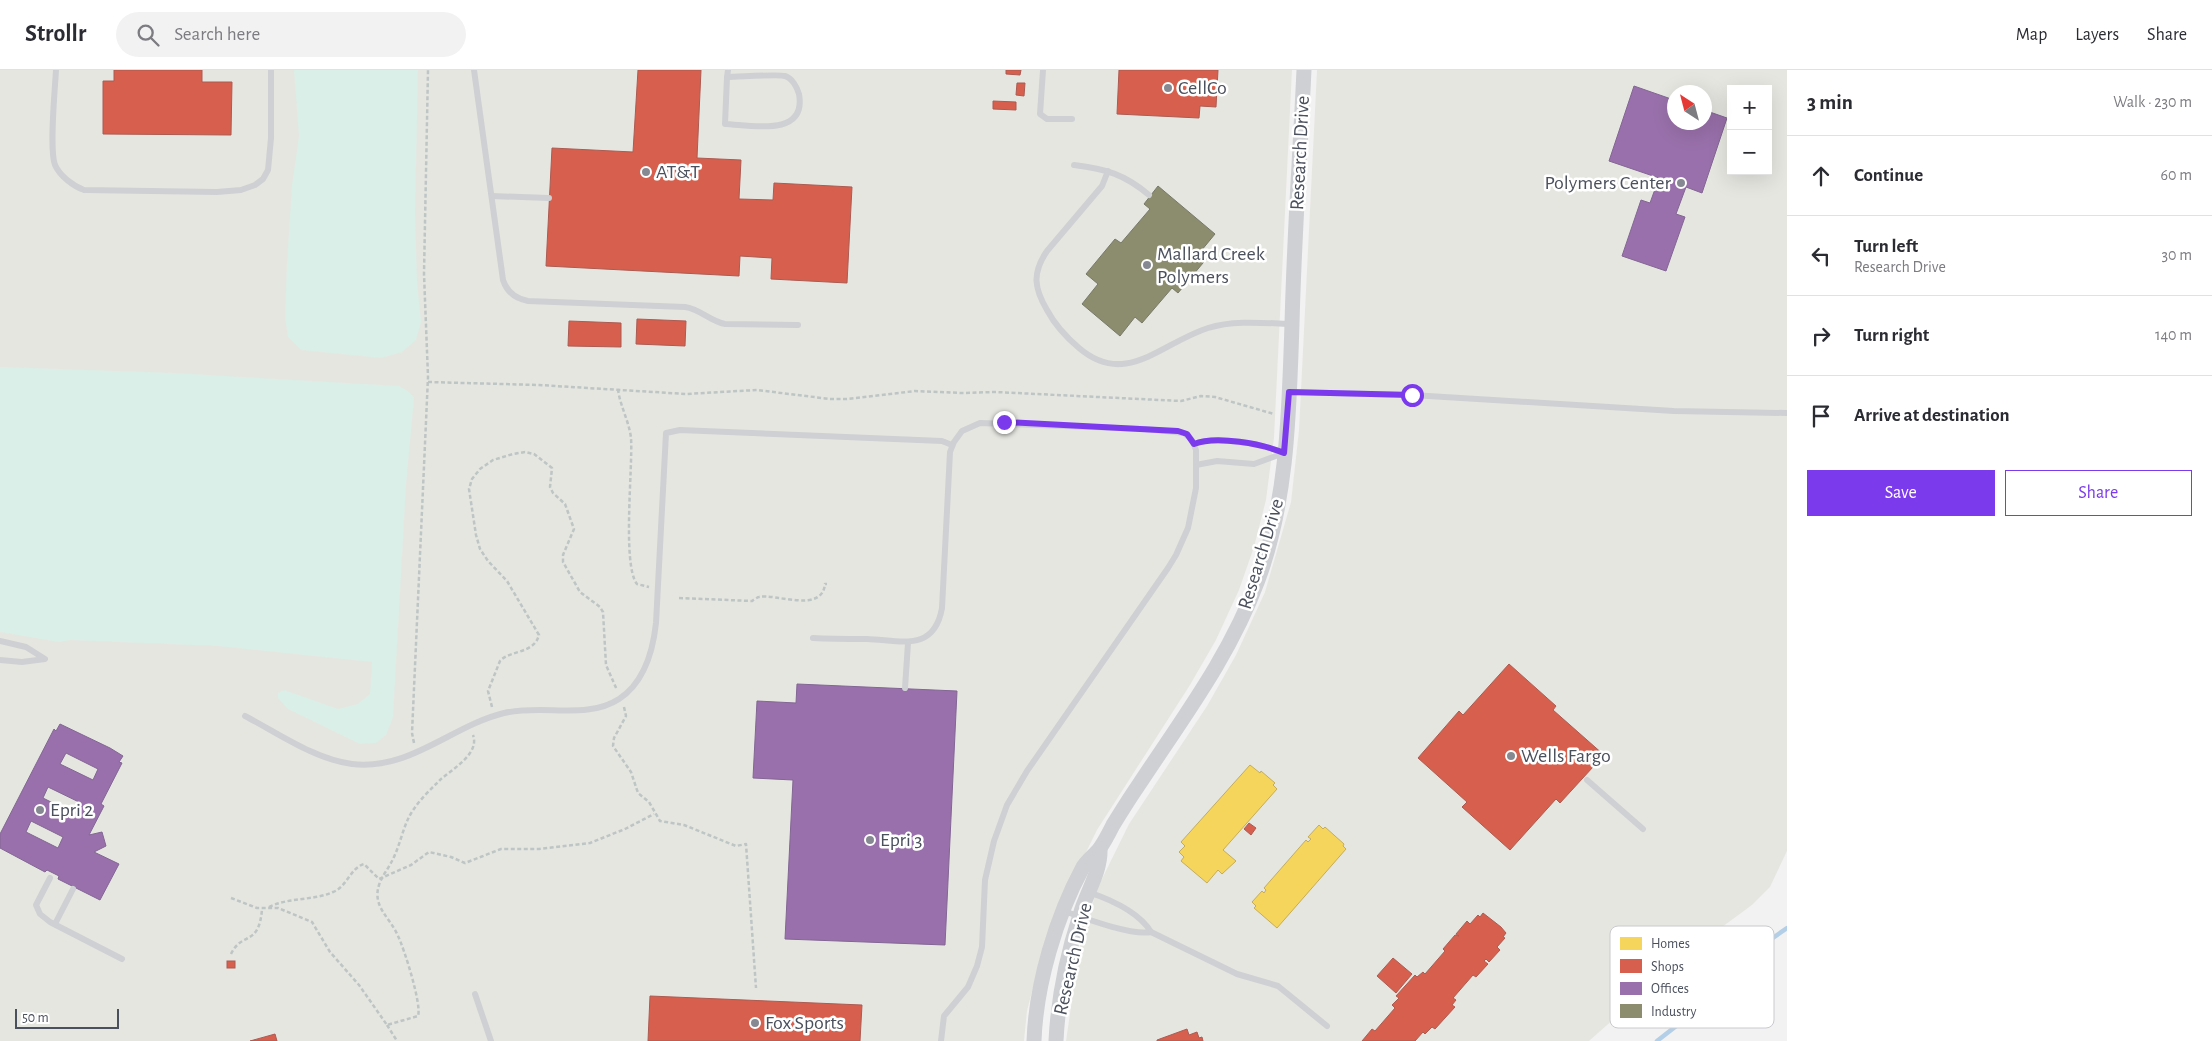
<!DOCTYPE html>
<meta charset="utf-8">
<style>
:root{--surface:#fff;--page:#f2f2f3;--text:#2b2b33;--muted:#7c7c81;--line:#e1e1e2;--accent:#7c3aed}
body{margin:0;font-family:"Alegreya Sans",sans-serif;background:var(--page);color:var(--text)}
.controls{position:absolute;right:15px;top:15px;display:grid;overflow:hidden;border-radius:0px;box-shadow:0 5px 20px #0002}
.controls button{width:45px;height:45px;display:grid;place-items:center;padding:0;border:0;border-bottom:1px solid var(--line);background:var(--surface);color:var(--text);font:25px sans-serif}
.compass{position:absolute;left:1667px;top:15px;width:45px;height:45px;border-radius:50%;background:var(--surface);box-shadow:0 5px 20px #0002;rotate:324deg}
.scale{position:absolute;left:15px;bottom:12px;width:104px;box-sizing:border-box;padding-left:5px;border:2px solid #4b505d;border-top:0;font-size:14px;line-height:18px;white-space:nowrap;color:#4b505d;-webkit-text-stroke:4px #fff;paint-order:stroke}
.stop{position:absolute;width:15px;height:15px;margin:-11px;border:4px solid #7c3aed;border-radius:50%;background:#fff}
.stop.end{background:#7c3aed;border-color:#fff;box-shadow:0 1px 5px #0008}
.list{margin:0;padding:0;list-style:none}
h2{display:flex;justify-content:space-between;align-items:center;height:65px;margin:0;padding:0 20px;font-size:21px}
h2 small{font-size:16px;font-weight:400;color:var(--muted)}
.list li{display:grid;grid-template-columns:32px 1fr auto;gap:15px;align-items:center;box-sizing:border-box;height:80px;padding:0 20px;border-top:1px solid var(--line)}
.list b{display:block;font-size:19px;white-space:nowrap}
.list p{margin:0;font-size:16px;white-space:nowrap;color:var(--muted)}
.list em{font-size:16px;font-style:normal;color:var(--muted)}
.actions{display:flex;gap:10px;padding:15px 20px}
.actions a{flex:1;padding:11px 0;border:1px solid var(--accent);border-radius:0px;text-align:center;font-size:18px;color:var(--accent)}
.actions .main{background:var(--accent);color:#fff}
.icon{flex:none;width:28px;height:28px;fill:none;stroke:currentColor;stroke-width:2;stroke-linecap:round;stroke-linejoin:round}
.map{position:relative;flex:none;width:1787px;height:971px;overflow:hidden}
header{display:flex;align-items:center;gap:30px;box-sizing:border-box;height:70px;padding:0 25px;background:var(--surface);border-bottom:1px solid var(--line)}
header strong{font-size:24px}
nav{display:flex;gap:28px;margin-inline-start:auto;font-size:18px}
.search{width:350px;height:45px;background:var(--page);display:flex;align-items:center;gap:12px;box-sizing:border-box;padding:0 18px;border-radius:28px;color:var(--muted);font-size:19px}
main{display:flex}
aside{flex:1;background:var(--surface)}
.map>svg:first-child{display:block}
.commercial{fill:#e6e6e1;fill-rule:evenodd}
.green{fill:#daefe7}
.homes{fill:#f6d55c;stroke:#c3ad5c}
.shops{fill:#d6604d;stroke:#ac5b52}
.offices{fill:#9970ab;stroke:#826694;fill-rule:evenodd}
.industry{fill:#8c8c6e;stroke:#787a69}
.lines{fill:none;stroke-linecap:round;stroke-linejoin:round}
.stream{stroke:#b3cfe8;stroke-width:4.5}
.path{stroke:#bdc5c5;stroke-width:2.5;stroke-dasharray:4 2.5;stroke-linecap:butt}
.service{stroke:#ced0d3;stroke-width:6}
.tertiary{stroke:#ced0d3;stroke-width:15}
.route{stroke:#7c3aed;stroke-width:6}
.poi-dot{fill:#868991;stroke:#fff;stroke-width:2}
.labels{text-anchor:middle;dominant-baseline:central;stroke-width:5;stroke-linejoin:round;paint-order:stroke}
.poi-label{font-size:20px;fill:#4b505d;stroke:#fff;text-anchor:start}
.street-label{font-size:20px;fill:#4b505d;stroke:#fff}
.key{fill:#fff;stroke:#c9cace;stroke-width:1}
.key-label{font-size:14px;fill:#4b505d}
</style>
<header>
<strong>Strollr</strong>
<div class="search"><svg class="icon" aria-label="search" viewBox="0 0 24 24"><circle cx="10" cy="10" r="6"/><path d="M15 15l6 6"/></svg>Search here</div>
<nav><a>Map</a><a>Layers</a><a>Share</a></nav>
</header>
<main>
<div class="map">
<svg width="1787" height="971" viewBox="0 0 1787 971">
<rect width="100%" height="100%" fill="#f3f2f2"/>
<g class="commercial">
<polygon points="0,0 1292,0 1274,368 1266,430 1254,477 1239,520 1216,570 1190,615 1097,760 1067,821 1042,883 1027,941 1024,971 0,971"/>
<path d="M 1317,0 L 1787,0 L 1787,781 L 1770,817 L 1752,835 L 1699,874 L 1589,971 L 1066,971 L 1080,875 L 1097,819 L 1129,754 L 1207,636 L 1236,585 L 1265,522 L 1291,432 L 1299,360 ZM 1731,19 L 1768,19 L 1768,101 L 1731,101 ZM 1674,22 L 1704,22 L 1704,52 L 1674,52 Z"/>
</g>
<g class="green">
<polygon points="294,0 418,0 415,144 417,211 421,252 416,270 402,282 381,288 301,280 288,267 285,247 287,194 292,115 299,66"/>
<polygon points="0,297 173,303 399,316 409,322 414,328 406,415 393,647 386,665 376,673 360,674 288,639 278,628 278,623 284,620 338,639 358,634 370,624 372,592 218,576 71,570 59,572 0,562"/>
</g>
<g class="homes">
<polygon points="1250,695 1260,703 1261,701 1275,713 1273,715 1277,719 1223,780 1236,791 1222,804 1218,800 1207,813 1181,791 1184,787 1179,782 1185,776 1181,772"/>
<polygon points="1319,755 1323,759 1325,757 1344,774 1343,776 1346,779 1277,858 1254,838 1256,836 1252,832 1262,821 1264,823 1266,820 1264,818 1306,770 1308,772 1311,769 1308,767"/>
</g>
<g class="shops">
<polygon points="114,0 202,0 202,12 232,12 231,65 103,64 103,11 114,11"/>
<polygon points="638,0 701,0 697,88 741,90 739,129 773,130 774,113 852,117 847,213 771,209 772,188 740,186 739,206 546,196 552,78 633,82"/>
<polygon points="1006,0 1021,0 1020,5 1006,4"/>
<polygon points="1119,0 1218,0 1216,37 1200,36 1199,48 1117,44"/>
<polygon points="1017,13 1025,13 1024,26 1016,25"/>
<polygon points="993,31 1016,32 1016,40 993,39"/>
<polygon points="637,249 686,251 685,276 636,274"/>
<polygon points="569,251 621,253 621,277 568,276"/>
<polygon points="1509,594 1556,636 1553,640 1604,685 1560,733 1556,729 1510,780 1462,737 1467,732 1418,688 1459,641 1463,645"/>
<polygon points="1249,753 1256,758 1251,765 1244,759"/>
<polygon points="1483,843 1501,857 1506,863 1503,867 1505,868 1497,877 1500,880 1489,892 1486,889 1484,891 1488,894 1476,907 1473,905 1453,928 1456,930 1452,935 1455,937 1435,959 1432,957 1425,964 1423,962 1415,971 1362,971 1372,959 1375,961 1395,938 1392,935 1399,928 1396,926 1415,905 1417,907 1423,902 1425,904 1445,881 1443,879 1455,865 1459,866 1456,864 1467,851 1470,854 1478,845 1480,847"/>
<polygon points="1393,888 1412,904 1396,923 1377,906"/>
<rect x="227" y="891" width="8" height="7"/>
<polygon points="650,926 862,935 860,971 648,971"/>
<polygon points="1187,959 1189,965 1197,962 1199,968 1202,967 1203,971 1157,971 1157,970"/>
<polygon points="275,964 277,971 250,971"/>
</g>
<g class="offices">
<polygon points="1634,16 1674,30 1674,52 1704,52 1704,40 1727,48 1702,123 1686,117 1676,144 1685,147 1666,201 1622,186 1641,130 1650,133 1659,108 1609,91"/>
<polygon points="797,614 957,621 945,875 785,869 793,710 753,708 757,631 796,633"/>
<path d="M 60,654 L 110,678 L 123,686 L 119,692 L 122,693 L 101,734 L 104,736 L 89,765 L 102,762 L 106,776 L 94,782 L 119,794 L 100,830 L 58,809 L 59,806 L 47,800 L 45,802 L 0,778 L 0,764 L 54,659 L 56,661 ZM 66,683 L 98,699 L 93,710 L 60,694 ZM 48,717 L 81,733 L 75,744 L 43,728 ZM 31,751 L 63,767 L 58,778 L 26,762 Z"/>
</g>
<polygon class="industry" points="1158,116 1215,164 1201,181 1208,187 1178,223 1172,218 1142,253 1135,247 1120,266 1082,234 1098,214 1086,204 1115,169 1121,173 1150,139 1144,134"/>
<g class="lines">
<polyline class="stream" points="1657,971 1716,925 1767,875 1770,870 1787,858"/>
<g class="path">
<polyline points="428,312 539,315 686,324 757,320 830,329 847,329 915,321 962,323 995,322 1181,331 1201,326 1215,327 1274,344"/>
<path d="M 618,319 C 620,336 629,351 631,368 C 633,397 622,495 637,514 L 649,517"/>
<path d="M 679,528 L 752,531 C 753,530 758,527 759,527 C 775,523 822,544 825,514 L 827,514"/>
<path d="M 492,637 L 488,621 L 500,591 C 510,580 534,584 539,565 L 507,511 L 488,491 L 480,479 L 476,465 L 469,419 L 472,409 L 480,399 L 493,390 L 513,384 L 525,382 L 534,384 L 552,398 L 550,417 L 553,423 L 565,434 L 574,459 L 563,485 L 563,492 L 580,522 L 600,537 L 603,542 L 606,595 L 617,620"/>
<polyline points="624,637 626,646 614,668 613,676 631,702 638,723 649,732 660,751 684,755 736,776 746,774 756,918"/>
<polyline points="414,673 412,663 428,307 424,204 428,0"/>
<path d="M 231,828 L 257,838 L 278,838 L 312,852 L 330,882 L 359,915 L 387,955 L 418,946 C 422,935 404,878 398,866 C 390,847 372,837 379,815 C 382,806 388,799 392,791 C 399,778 402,762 408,749 C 415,734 429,721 440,710 C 452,699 480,684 473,665"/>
<path d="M 269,837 C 289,827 313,831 333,822 C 347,817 350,798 364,794 L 379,809 L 411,795 L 429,782 L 451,787 L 465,793 L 501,779 L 539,779 L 590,773 L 625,759 L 654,744"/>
<path d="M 231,884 C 242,861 259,877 262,839"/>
<polyline points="387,955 397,971"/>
</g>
<g class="service">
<path d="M 56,0 C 55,19 49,80 55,95 C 60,106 73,116 84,120 L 217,122 L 241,120 L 255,115 L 263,109 L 268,100 L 271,68 L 271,0"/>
<path d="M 474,0 L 503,210 C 507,222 516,229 528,231 L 685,237 C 700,239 710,251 725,254 L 798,255"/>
<polyline points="1043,0 1040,44 1047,49 1072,49"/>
<path d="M 727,7 C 738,7 778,4 785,6 C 792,8 797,17 799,24 C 807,68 750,55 725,54 L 727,7 L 728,0"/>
<path d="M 1074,95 C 1106,99 1124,104 1149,125"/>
<path d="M 1108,101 L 1102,116 L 1047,181 C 1032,203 1034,218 1047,240 C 1055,255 1066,267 1079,278 C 1126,318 1161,273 1208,258 C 1234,250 1264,253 1292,254"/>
<polyline points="492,126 549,128"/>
<polyline points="1290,322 1412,325 1674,341 1787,343"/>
<path d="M 1194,374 C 1216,365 1263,374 1284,383 L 1254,394 L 1217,391 L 1196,395"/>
<path d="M 813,568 C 831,569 849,569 867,569 C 900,570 934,583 942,538 L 950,382 L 954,372 L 962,361 L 980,353 L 1146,359 L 1184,363 L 1192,370 L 1196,380 L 1196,418 L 1188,458 L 1176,485 L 1168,498 L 1027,701 L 1007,735 L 994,771 L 985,810 L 982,877 L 977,896 L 968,917 L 944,946 L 941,971"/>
<polyline points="0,571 26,577 45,589 22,592 0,590"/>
<polyline points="905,618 908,573"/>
<path d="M 245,646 C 278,663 314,689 352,694 C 410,701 451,656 504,643 C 543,634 587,650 619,629 C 645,612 653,581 656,553 L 666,363 L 680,360 L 942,371 L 952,375"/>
<polyline points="1587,710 1643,759"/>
<polyline points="50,808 36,835 40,844 50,852 122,889"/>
<path d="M 1064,841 C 1084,848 1132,866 1151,862 C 1139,842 1109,829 1088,822"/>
<polyline points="55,854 73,819"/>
<polyline points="1151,862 1237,904 1278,916 1327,956"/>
<polyline points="475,924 491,971"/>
</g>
<g class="tertiary">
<path d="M 1034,971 C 1036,914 1056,847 1083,797 C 1088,789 1095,785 1100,778 C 1105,771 1109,763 1113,755 C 1121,742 1129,729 1138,716 C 1182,649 1230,586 1258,510 C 1288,429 1289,340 1292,254 C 1294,169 1300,85 1304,0"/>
<path d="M 1056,971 C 1058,929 1067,885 1080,845 C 1086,823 1101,802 1100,779"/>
</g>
</g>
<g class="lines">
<path class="route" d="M 1004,352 L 1178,361 L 1187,364 L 1194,374 C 1216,365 1263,374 1284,383 L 1289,322 L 1412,325"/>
</g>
<g class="poi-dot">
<circle cx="1168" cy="18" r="5"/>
<circle cx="646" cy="102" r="5"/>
<circle cx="1681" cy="113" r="5"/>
<circle cx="1147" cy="195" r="5"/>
<circle cx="1511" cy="686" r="5"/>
<circle cx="40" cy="740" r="5"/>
<circle cx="870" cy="770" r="5"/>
<circle cx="755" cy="953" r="5"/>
</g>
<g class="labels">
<g class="poi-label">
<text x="1178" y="18">CellCo</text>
<text x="656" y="102">AT&amp;T</text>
<text x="1671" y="113" text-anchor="end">Polymers Center</text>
<text x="1157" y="184">Mallard Creek<tspan x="1157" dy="23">Polymers</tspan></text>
<text x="1521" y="686">Wells Fargo</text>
<text x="50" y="740">Epri 2</text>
<text x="880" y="770">Epri 3</text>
<text x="765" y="953">Fox Sports</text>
</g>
<g class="street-label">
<text transform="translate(1300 83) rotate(-87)">Research Drive</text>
<text transform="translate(1261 484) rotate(-73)">Research Drive</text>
<text transform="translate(1073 889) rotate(-77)">Research Drive</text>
</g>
</g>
<rect x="1610" y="856" width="164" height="102" rx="8" class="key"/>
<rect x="1620" y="867" width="22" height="13" fill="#f6d55c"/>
<rect x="1620" y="889" width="22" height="14" fill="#d6604d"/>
<rect x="1620" y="912" width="22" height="13" fill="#9970ab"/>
<rect x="1620" y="934" width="22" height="14" fill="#8c8c6e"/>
<g class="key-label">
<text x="1651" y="878">Homes</text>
<text x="1651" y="901">Shops</text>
<text x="1651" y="923">Offices</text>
<text x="1651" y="946">Industry</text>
</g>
</svg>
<div class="controls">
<button>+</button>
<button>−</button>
</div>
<svg class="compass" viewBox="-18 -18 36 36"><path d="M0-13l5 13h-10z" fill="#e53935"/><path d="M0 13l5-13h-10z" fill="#7c7c81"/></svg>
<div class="scale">50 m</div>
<div class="stop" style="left:1412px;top:325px"></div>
<div class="stop end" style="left:1004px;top:352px"></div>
</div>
<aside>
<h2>3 min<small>Walk · 230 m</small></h2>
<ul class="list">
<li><svg class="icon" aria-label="ahead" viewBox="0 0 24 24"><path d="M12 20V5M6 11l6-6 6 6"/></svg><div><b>Continue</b></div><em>60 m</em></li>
<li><svg class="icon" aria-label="left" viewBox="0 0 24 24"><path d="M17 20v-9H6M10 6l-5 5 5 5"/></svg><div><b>Turn left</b><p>Research Drive</p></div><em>30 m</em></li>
<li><svg class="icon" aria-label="right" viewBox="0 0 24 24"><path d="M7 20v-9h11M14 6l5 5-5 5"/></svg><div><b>Turn right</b></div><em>140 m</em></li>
<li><svg class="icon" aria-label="arrive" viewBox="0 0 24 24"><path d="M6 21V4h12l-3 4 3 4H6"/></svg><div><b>Arrive at destination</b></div></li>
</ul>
<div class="actions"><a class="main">Save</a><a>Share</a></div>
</aside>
</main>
